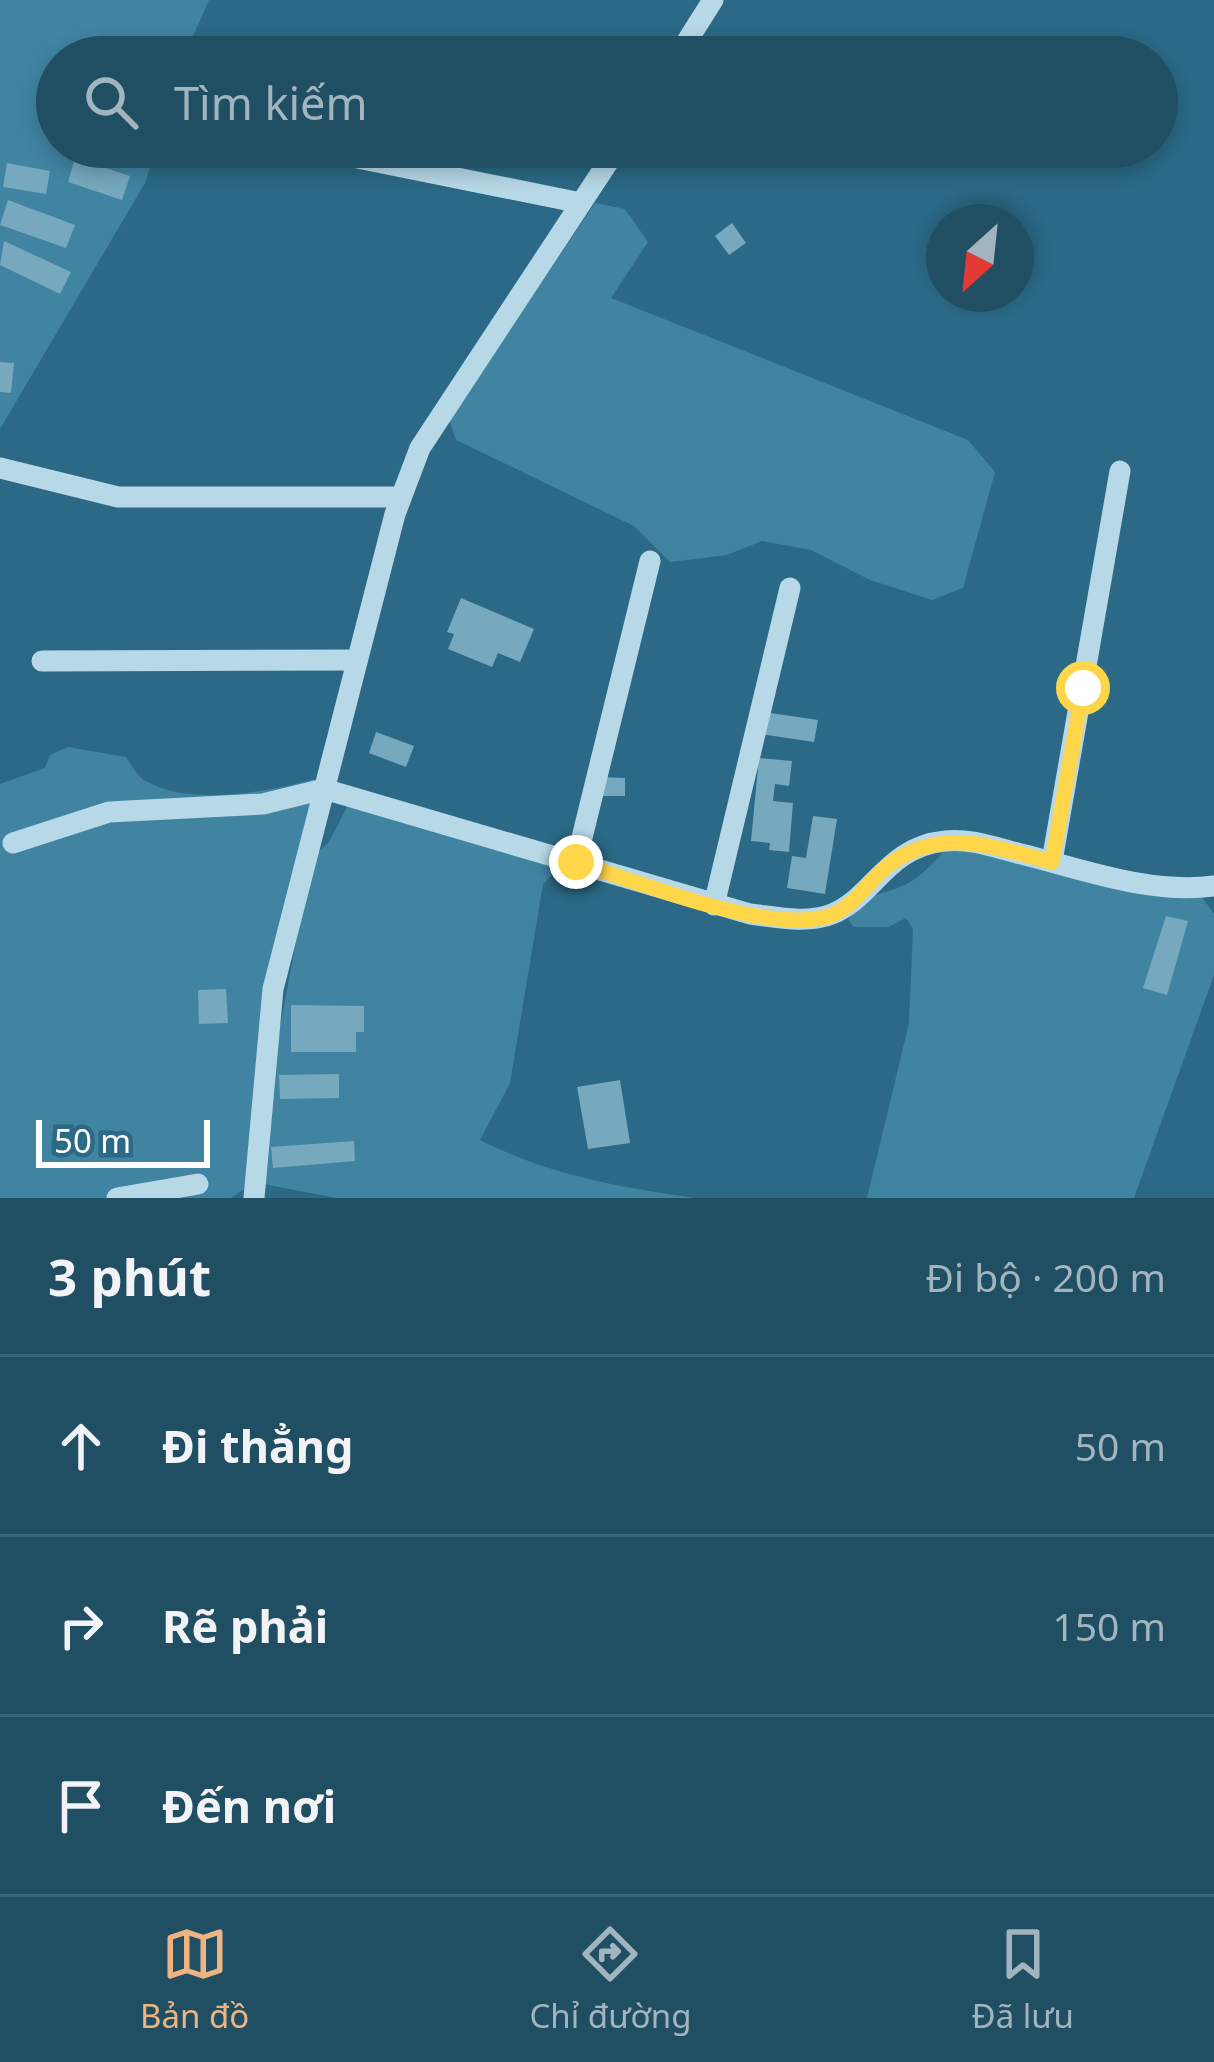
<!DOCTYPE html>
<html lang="vi">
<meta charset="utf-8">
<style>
:root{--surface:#204f64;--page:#2d596d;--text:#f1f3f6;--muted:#a2b5bf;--line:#3d6678;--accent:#edb380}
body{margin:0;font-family:"Noto Sans",sans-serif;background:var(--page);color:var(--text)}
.compass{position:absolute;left:926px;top:204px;width:108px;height:108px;border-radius:50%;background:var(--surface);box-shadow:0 6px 18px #0003;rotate:207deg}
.scale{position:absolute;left:36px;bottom:30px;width:174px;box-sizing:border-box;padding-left:12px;border:6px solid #fff;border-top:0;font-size:33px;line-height:42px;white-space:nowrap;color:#fff;-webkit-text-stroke:9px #2b6986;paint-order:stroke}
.stop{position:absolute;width:36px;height:36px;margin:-27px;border:9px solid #ffd54a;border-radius:50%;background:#fff}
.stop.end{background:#ffd54a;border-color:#fff;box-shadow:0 3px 12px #0008}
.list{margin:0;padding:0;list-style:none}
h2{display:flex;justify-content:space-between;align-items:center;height:156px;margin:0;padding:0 48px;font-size:51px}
h2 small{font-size:39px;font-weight:400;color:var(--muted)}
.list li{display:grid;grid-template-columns:78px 1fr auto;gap:36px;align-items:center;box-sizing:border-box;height:180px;padding:0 48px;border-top:3px solid var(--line)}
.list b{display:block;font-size:45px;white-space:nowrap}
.list em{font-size:39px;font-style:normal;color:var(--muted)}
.icon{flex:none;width:66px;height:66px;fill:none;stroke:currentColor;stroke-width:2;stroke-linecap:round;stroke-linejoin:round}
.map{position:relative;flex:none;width:1214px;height:1198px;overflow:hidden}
.search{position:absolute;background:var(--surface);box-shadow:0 6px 18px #0003;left:36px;right:36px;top:36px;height:132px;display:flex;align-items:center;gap:30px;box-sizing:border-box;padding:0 42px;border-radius:66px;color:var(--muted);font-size:45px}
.sheet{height:696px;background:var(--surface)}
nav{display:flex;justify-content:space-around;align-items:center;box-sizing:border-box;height:168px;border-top:3px solid var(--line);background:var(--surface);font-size:33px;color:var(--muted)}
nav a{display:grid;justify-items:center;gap:6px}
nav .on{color:var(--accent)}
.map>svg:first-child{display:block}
.green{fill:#4084a2}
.building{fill:#76a8be}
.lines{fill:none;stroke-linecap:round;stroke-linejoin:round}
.minor{stroke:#b7d8e7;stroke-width:21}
.route{stroke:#ffd54a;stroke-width:15}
</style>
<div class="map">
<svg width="1214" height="1198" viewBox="0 0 1214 1198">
<rect width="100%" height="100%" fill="#2b6986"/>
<g class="green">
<polygon points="0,0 209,0 184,57 57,57 57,147 156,147 145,183 0,429"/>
<polygon points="595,203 625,209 648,242 611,298 968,440 995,472 963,588 932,600 870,580 811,550 762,541 727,555 670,562 634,526 456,440 449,419"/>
<path d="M 68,747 L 126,757 C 131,764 137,776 144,780 C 188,807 268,792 314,779 L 318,796 L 269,989 L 249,1186 L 231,1198 L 0,1198 L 0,784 L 45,768 L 50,755 Z"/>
<path d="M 351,799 L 551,857 L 558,870 L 543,884 L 510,1083 L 480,1140 C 549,1175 619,1187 695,1198 L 336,1198 L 264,1184 L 268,1091 L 312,857 L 329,842 Z"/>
<path d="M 976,846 L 1154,894 L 1202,897 L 1214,914 L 1214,975 L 1134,1198 L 867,1198 L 909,1023 L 913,929 L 906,918 L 888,927 L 854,927 L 848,920 L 860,900 C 908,885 912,887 947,848 Z"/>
</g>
<g class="building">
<polygon points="75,158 130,176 122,200 68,182"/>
<polygon points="7,163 50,171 46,194 3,187"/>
<polygon points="8,200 75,225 66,248 0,225"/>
<polygon points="732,223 746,243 729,255 715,236"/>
<polygon points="4,241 71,272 60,294 0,265"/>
<polygon points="0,362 14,363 11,393 0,392"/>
<polygon points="461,598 534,629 520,662 498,653 492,667 448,649 454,634 447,632"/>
<polygon points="764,712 818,720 814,742 761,734"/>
<polygon points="376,732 414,746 406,767 369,753"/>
<polygon points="759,758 792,761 789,786 775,784 773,801 793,803 789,852 769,850 770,843 751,841"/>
<polygon points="600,777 625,778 625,796 599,796"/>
<polygon points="813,816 837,819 825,894 787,888 792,856 806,858"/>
<polygon points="1166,916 1188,921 1167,995 1143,988"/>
<polygon points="226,989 228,1023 199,1024 198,990"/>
<polygon points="291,1005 364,1006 364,1032 356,1032 356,1052 291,1052"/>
<polygon points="339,1074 339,1098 280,1099 279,1075"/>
<polygon points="620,1080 630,1143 588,1149 577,1087"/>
<polygon points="354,1141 355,1161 273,1168 271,1147"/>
</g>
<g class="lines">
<g class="minor">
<polyline points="677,57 713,0"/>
<polyline points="303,147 581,203"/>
<polyline points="0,468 118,497 401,497"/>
<polyline points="42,661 357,660"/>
<path d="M 13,843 L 109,812 L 263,804 L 324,789 L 750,914 C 776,917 807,924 832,914 C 874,897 886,847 945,841 C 968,838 994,847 1017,853 C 1079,868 1149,895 1214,886"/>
<polyline points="1052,861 1120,471"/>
<polyline points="576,862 650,561"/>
<polyline points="714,905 790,588"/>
<polyline points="117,1198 198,1184"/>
<polyline points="254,1198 273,989 395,514 420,448 618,147"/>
</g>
</g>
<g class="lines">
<path class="route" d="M 576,862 C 637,882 769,935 829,916 C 853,908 866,884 885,868 C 937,825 994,847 1052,862 L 1083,688"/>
</g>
</svg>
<svg class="compass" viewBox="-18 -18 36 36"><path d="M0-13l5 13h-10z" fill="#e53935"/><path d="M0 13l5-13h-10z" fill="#a2b5bf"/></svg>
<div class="scale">50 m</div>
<div class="stop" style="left:1083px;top:688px"></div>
<div class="stop end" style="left:576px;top:862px"></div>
<div class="search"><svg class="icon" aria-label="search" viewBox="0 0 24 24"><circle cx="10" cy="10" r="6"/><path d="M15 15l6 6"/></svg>Tìm kiếm</div>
</div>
<section class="sheet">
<h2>3 phút<small>Đi bộ · 200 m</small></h2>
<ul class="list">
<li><svg class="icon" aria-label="ahead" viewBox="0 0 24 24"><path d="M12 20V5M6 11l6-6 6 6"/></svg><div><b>Đi thẳng</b></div><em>50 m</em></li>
<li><svg class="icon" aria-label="right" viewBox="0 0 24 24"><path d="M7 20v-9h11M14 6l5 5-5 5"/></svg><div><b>Rẽ phải</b></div><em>150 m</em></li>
<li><svg class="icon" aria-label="arrive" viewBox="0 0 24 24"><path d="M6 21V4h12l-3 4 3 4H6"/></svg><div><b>Đến nơi</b></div></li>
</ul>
</section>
<nav>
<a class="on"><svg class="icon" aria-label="map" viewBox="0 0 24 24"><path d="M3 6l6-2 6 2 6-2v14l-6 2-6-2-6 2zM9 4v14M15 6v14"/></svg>Bản đồ</a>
<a><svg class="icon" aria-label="directions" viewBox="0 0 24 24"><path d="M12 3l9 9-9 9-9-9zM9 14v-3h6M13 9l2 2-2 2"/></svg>Chỉ đường</a>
<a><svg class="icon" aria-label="saved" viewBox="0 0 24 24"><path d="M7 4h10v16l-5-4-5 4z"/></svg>Đã lưu</a>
</nav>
